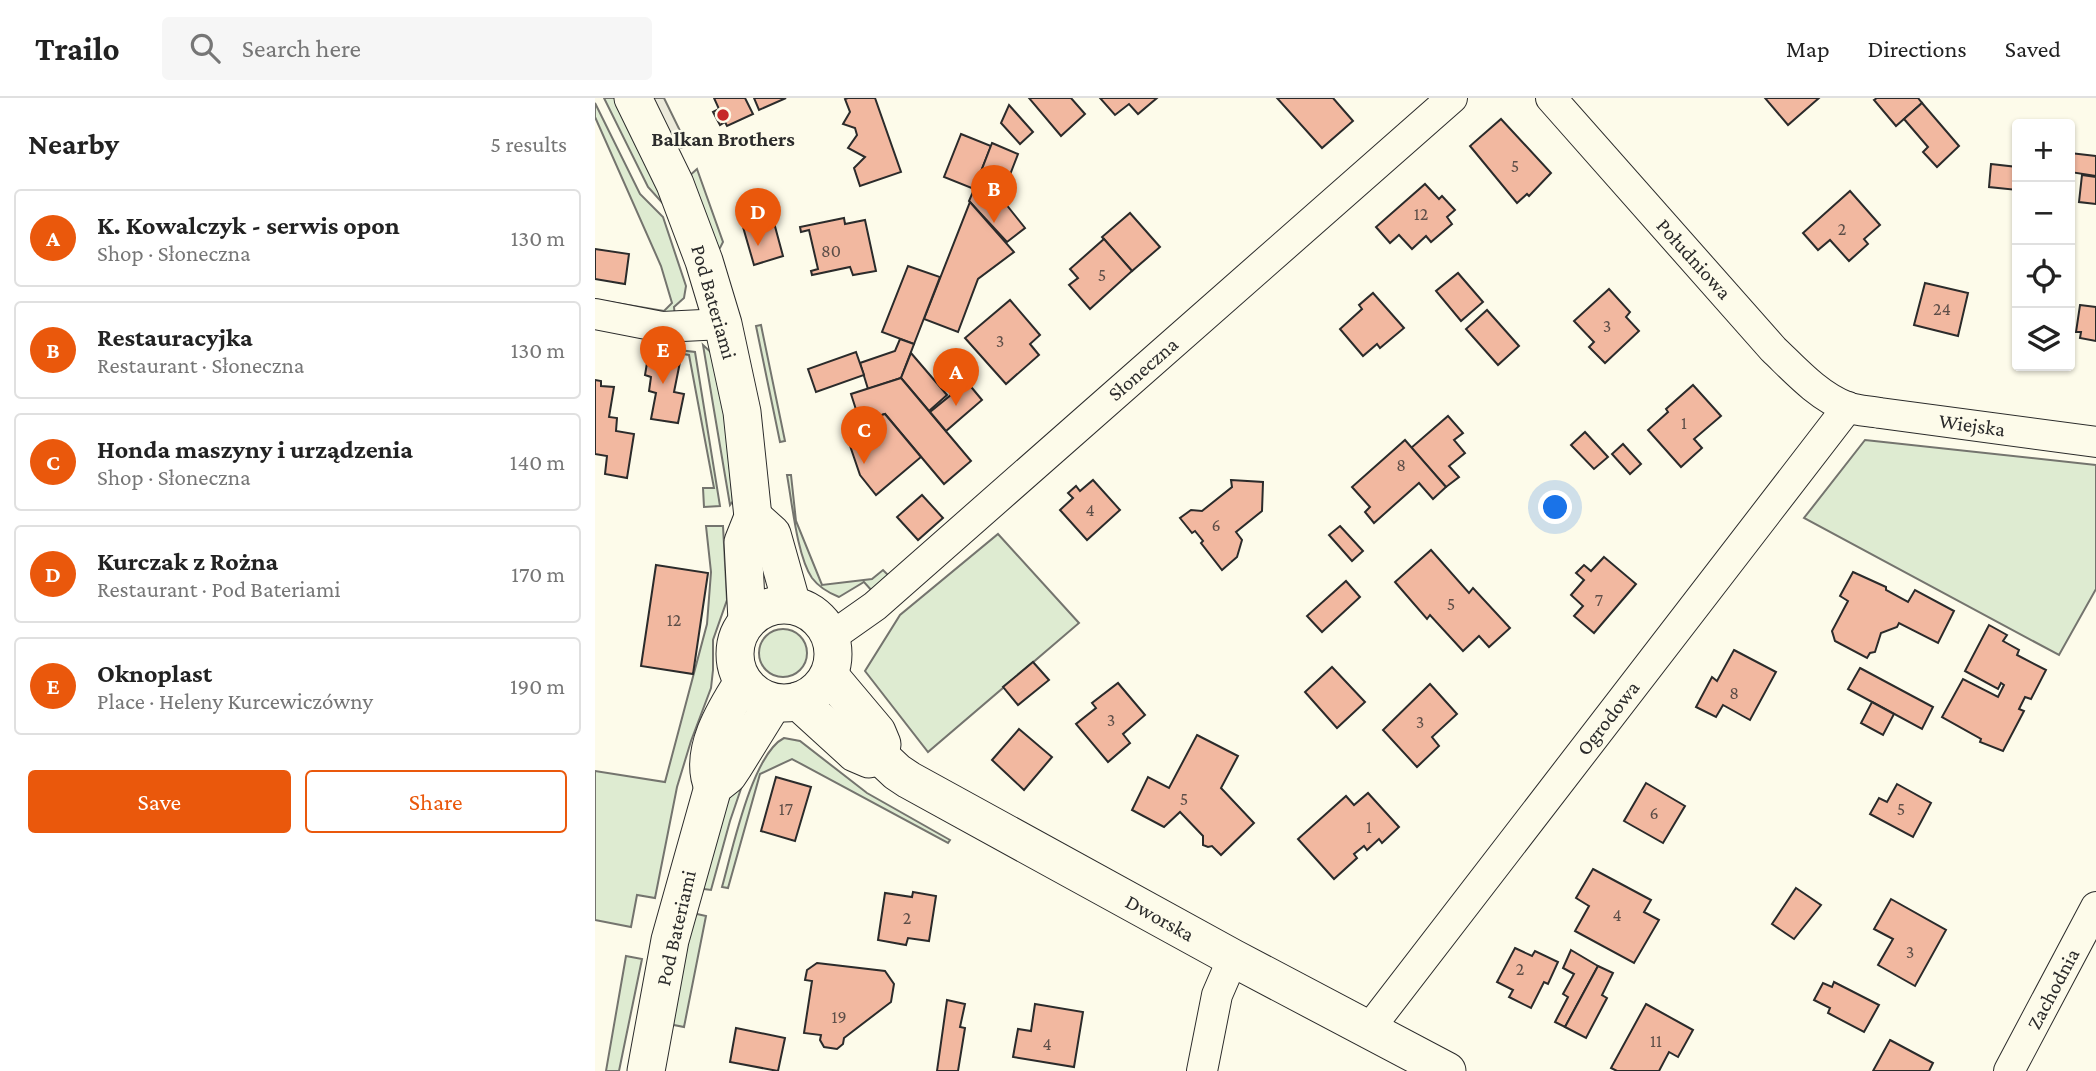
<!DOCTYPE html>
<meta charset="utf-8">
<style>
:root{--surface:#fff;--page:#f6f6f6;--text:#222;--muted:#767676;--line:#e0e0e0;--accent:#ea580c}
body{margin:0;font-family:"Crimson Pro",serif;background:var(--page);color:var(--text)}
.controls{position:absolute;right:21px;top:21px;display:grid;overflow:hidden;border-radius:7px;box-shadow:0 2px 5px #0004}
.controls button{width:63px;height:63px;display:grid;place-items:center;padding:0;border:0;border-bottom:2px solid var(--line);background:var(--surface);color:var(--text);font:35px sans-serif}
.you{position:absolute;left:961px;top:410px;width:24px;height:24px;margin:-18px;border:5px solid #fff;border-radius:50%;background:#1a73e8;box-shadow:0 0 0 10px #1a73e833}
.badge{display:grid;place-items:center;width:46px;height:46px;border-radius:50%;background:var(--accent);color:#fff;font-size:23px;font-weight:700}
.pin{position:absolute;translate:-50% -58px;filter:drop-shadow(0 2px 4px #0008)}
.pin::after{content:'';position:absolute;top:37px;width:24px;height:21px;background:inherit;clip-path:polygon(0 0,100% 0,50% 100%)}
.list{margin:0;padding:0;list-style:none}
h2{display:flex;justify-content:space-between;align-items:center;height:91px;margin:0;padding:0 28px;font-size:30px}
h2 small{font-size:23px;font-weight:400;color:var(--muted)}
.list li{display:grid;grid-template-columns:46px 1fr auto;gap:21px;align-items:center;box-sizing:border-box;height:98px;margin:0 14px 14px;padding:0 14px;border:2px solid var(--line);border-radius:7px}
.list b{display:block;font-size:26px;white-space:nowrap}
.list p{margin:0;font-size:23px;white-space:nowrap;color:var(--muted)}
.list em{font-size:23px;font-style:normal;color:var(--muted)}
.actions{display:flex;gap:14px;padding:21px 28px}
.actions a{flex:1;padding:16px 0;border:2px solid var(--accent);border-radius:7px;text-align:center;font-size:24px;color:var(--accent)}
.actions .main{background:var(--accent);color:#fff}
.icon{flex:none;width:38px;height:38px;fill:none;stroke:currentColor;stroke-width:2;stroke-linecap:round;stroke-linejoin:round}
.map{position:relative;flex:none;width:1501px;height:973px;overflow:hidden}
header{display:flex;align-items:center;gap:42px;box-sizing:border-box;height:98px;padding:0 35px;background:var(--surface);border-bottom:2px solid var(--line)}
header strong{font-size:33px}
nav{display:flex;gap:38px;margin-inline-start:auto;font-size:24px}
.search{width:490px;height:63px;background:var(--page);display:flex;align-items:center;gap:18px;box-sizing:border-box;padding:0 24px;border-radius:7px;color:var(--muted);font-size:26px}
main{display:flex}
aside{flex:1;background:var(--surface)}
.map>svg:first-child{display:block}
.green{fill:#deebd1;stroke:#74746e;stroke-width:2}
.parking{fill:#eceadb;stroke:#74746e;stroke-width:2}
.building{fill:#f2b8a0;stroke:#2b2b2b;stroke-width:2}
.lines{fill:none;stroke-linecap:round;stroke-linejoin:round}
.minor-casing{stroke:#2b2b2b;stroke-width:32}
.tertiary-casing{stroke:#2b2b2b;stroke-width:39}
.minor{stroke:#fdfbea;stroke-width:30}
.tertiary{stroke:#fdfbea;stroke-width:37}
.poi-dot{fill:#c62828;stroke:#fdfbea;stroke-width:2.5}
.labels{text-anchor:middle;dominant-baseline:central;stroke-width:5;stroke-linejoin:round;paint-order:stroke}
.number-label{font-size:18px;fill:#5d4e48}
.poi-label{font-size:21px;font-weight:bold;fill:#2b2b2b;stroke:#fdfbea}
.street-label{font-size:21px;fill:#2b2b2b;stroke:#fdfbea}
</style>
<header>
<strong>Trailo</strong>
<div class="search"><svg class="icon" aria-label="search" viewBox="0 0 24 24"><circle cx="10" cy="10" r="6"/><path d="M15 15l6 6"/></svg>Search here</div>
<nav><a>Map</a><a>Directions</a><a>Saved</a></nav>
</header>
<main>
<aside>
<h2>Nearby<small>5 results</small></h2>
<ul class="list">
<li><span class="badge">A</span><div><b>K. Kowalczyk - serwis opon</b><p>Shop · Słoneczna</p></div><em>130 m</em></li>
<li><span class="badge">B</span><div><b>Restauracyjka</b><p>Restaurant · Słoneczna</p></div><em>130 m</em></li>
<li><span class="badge">C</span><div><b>Honda maszyny i urządzenia</b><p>Shop · Słoneczna</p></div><em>140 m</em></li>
<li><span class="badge">D</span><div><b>Kurczak z Rożna</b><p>Restaurant · Pod Bateriami</p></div><em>170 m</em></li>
<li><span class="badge">E</span><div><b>Oknoplast</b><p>Place · Heleny Kurcewiczówny</p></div><em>190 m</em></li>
</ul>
<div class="actions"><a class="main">Save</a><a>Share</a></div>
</aside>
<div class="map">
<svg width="1501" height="973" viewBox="0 0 1501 973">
<rect width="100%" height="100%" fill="#fdfbea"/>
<g class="green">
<polygon points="9,0 23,0 72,110 53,89"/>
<polygon points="0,5 45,96 68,119 91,188 89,200 79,209 80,219 9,203 69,213 77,205 66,168 0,19"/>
<polygon points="102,71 128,144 125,150 121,151 93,79"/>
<polygon points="166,227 190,343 185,344 161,228"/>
<polygon points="64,242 83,244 84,252 100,254 125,408 109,409 108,390 119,390 94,257 63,252"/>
<polygon points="108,247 120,258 125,269 138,403 135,407"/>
<polygon points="1270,342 1501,367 1501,491 1464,557 1209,420"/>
<path d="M 192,377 L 196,377 L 201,423 L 227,487 L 277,481 L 288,472 L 295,479 L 278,494 L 269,484 L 244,499 C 234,495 223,488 217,480 C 202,458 197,404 192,377 Z"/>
<polygon points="111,428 128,428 132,502 118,542 118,572 116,590 96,643 82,689 60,800 42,797 36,829 0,822 0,673 70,684 112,526 116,474"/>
<polygon points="403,436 484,525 333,654 270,573 305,517"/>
<circle cx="188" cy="555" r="24"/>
<path d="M 189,640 L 205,643 L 272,695 L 355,742 L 353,745 L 197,661 L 165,676 L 133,790 L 127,789 C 137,754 157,656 189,640 Z"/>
<polygon points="151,676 135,723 116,792 109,791 105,785 128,713 145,677"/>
<polygon points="102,816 111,818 89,929 79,927 75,921 96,819"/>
<polygon points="31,858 47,861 24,973 11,973"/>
</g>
<polygon class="parking" points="55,0 69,0 92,47 86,50 78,47"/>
<g class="building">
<polygon points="119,0 150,0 158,16 132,28 130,24 125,27 118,14 124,11"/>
<polygon points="159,0 191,0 164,12"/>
<polygon points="253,0 280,0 306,74 265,88 259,70 270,59 253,50 262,37 260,30 248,26 255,14 250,1"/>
<polygon points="434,0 476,0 490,16 466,38"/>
<polygon points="505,0 562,0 543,16 534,6 520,17"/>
<polygon points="682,0 738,0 758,23 727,50"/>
<polygon points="1170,0 1224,0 1193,27"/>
<polygon points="1282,0 1323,0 1327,5 1301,28 1279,2"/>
<polygon points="1327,5 1364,48 1342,69 1328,54 1333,49 1309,21"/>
<polygon points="414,7 438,34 425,46 406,25"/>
<polygon points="906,21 956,75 934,98 932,96 922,105 875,48"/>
<polygon points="366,36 396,48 379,91 349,79"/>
<polygon points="397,45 423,56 406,100 380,89"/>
<polygon points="1475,55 1501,58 1501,78 1475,74"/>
<polygon points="1396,66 1422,69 1422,92 1394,89"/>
<polygon points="1487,77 1501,79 1501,106 1484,104"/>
<polygon points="830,86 844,101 847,98 860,112 852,119 857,126 836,144 831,138 817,151 804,137 795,145 781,129"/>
<polygon points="380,89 406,100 430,130 412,144 374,103"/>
<polygon points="1255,93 1285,127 1269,141 1273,146 1254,163 1235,142 1223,152 1208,135"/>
<polygon points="375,104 419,154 383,181 363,234 329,221"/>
<polygon points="535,115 565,149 537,173 507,139"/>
<polygon points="249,120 250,126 270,122 281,173 258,177 255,169 217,177 216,173 223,171 214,132 206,134 205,129"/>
<polygon points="178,121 188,158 159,167 148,129"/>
<polygon points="509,141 537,173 495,211 474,187 483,180 475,171"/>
<polygon points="0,151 34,156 30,186 0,181"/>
<polygon points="313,168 345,179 319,246 287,234"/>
<polygon points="863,175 888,204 866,223 841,193"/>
<polygon points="1330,185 1373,195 1363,238 1319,227"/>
<polygon points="1014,191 1035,214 1031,219 1044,233 1010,265 994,249 999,244 979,223"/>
<polygon points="778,195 809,230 785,250 782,246 768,258 745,231 767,211 764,207"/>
<polygon points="415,202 445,237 435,246 444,257 411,286 370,240"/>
<polygon points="1485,207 1501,209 1501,243 1485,240 1486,234 1481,234"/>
<polygon points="892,212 924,248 903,267 871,231"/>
<polygon points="305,241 319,246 306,280 273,291 265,265 300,253"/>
<polygon points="261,254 269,277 221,294 213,271"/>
<polygon points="316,255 352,297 334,313 306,280"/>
<polygon points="53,259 85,264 79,294 89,296 83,325 56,321 61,295 54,293 56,279 50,277"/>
<polygon points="306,280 376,363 349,386 290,316 265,324 256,296"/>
<polygon points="0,282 6,283 6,288 19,289 14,319 22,320 21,333 39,336 32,380 10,376 12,358 0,356"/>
<polygon points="372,284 387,302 351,333 335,314"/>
<polygon points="1098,287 1126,318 1099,341 1107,350 1086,369 1053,332 1073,314 1071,311"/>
<polygon points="290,316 326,359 281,397 265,377 251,336 266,331 265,324"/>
<polygon points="853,318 868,335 859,342 870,355 854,368 864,379 851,389 816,350"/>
<polygon points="990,334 1013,359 999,371 976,347"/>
<polygon points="810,342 851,389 838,401 824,385 779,425 770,414 775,409 757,389"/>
<polygon points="1028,346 1046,366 1035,376 1017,356"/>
<polygon points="498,382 525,412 492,442 465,412 478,400 473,395 481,388 485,393"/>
<polygon points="636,382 668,384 667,413 641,434 647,442 642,459 627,472 606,445 608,443 600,433 597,435 585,420 596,412 607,413 637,389"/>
<polygon points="327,397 348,420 323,442 302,419"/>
<polygon points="745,428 768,453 757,463 734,437"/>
<polygon points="836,452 874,495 878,490 915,530 894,549 884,538 868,553 835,517 832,521 800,484"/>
<polygon points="1009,459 1041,486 999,535 979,518 988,508 976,497 989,482 981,475 989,467 996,473"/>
<polygon points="61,467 113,475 98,576 46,568"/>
<polygon points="1258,474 1291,489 1291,492 1313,504 1320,492 1359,513 1343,545 1304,525 1302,529 1286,535 1280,554 1275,555 1272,560 1240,543 1237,533 1253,503 1245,498"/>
<polygon points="751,483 765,499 727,534 712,518"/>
<polygon points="1394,527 1412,537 1408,543 1424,552 1422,557 1451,572 1436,601 1430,599 1424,611 1429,613 1408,653 1385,644 1386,641 1347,619 1368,581 1403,599 1409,587 1406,585 1403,591 1370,573"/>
<polygon points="1139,552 1181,574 1155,622 1128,607 1121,619 1101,609 1117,579 1122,583"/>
<polygon points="438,564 454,582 423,607 408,589"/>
<polygon points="737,569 770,604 742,630 710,594"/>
<polygon points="1265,570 1338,609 1327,631 1253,591"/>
<polygon points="523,585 550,617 528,636 535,645 513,664 481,626 501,610 497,605"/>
<polygon points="835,586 862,616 837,639 844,648 822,669 788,632"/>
<polygon points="1277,604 1299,616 1288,637 1266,625"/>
<polygon points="424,631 457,659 429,692 397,662"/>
<polygon points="602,637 643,658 626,690 659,725 626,757 617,748 613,749 608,747 608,738 585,714 569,729 537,712 553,679 574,690"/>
<polygon points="181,679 216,689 200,743 166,733"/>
<polygon points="1051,685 1090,708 1068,745 1029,723"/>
<polygon points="1302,686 1336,705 1318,739 1275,716 1284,700 1292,704"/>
<polygon points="773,695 804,729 787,745 784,741 772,752 769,748 759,756 762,760 739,781 703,741 751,698 759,707"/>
<polygon points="998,771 1056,802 1049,814 1064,822 1039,865 980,833 994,808 981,800"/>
<polygon points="1201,790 1226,807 1199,841 1177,826"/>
<polygon points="318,794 341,798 334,843 313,840 311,847 283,842 290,795 317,799"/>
<polygon points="1296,801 1351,832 1320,888 1283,867 1298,841 1279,831"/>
<polygon points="920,850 937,858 940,853 963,864 953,886 949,884 936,910 914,899 918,892 902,884"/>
<polygon points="976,852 1003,868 970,929 960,924 973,899 968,896 979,876 968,870"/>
<polygon points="222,865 290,873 299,886 296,904 249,940 248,946 242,951 229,949 225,942 226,937 209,935 217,883 210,882 212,872"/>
<polygon points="1003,868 1018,875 1007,897 1012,900 991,940 970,929"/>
<polygon points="1239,884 1284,907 1269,934 1233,915 1235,910 1219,902 1228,885 1237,889"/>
<polygon points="352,902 370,906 365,929 370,930 363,973 342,973"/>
<polygon points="440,906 488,914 479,969 418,959 423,931 436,933"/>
<polygon points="1051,906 1098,932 1083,959 1074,954 1064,973 1022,973 1016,970"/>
<polygon points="141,930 190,940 183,973 135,964"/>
<polygon points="1295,942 1338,965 1334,973 1278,973"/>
</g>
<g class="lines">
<g class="minor-casing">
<g id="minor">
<path d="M 956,0 L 1178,251 C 1200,272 1223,298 1252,309 C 1262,313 1275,313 1285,315 L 1501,344"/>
<polyline points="0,216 67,229 128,226"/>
<polyline points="236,539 280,508 857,0"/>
<polyline points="774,931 1253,309"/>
<polyline points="607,973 622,897 638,860"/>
<polyline points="1414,973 1501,809"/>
</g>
</g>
<g class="tertiary-casing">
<g id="tertiary">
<polyline points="38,0 80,86 109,163 128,226 147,314 158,419 148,444 152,523"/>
<polyline points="158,419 177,436 197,507"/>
<circle cx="189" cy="556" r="49"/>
<polyline points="234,577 282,634 287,646 285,658"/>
<polyline points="203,603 260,655 274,661 285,658"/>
<polyline points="285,658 302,674 314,682 638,860 852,973"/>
<path d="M 118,689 C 103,655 130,612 148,584"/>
<polyline points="51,973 75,842 118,689 133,677 139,668 178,605"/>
</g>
</g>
<use href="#minor" class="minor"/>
<use href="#tertiary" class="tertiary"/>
</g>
<circle class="poi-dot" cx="128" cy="17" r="7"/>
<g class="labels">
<g class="number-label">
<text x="920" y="68">5</text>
<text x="826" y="116">12</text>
<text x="1247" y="131">2</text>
<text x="236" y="153">80</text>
<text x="507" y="177">5</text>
<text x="1347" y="211">24</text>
<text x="1012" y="228">3</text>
<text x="405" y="243">3</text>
<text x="1089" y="325">1</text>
<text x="806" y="367">8</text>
<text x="495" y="412">4</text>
<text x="621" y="427">6</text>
<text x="1004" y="502">7</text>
<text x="856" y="506">5</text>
<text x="79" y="522">12</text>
<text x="1139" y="595">8</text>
<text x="516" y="622">3</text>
<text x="825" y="624">3</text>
<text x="589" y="701">5</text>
<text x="191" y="711">17</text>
<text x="1306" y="711">5</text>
<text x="1059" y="715">6</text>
<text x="774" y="729">1</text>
<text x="1022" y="817">4</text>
<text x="312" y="820">2</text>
<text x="1315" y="854">3</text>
<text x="925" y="871">2</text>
<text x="244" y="919">19</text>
<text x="1061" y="943">11</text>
<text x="452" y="946">4</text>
</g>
<g class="poi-label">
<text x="128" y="41">Balkan Brothers</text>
</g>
<g class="street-label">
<text transform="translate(1099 161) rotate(48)">Południowa</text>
<text transform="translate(119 204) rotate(74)">Pod Bateriami</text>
<text transform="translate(548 271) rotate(-41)">Słoneczna</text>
<text transform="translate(1377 327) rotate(8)">Wiejska</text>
<text transform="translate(1013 620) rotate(-52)">Ogrodowa</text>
<text transform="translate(565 820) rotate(29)">Dworska</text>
<text transform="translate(81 830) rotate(-77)">Pod Bateriami</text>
<text transform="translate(1458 891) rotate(-62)">Zachodnia</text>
</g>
</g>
</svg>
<div class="controls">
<button>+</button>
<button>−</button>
<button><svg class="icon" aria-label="locate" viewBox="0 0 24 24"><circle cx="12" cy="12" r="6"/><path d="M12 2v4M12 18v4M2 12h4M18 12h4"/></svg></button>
<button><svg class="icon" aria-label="layers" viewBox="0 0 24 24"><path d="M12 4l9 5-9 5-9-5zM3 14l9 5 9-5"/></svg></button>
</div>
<div class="you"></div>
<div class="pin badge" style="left:361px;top:308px">A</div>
<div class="pin badge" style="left:399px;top:125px">B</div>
<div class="pin badge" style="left:269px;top:366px">C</div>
<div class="pin badge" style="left:163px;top:148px">D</div>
<div class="pin badge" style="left:68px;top:286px">E</div>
</div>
</main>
